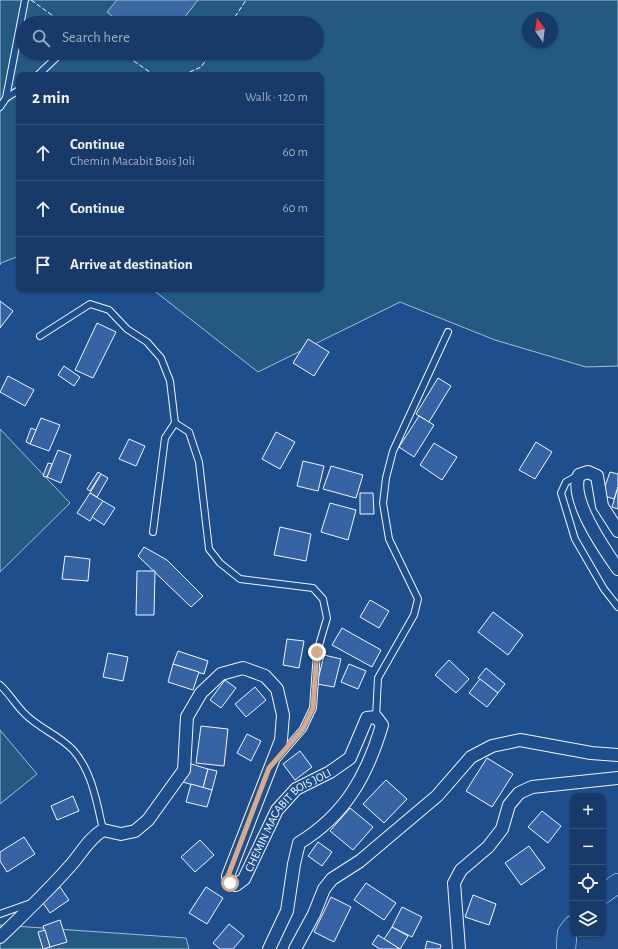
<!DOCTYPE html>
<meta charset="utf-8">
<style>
:root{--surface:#173a69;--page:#20416f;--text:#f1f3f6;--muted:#9eadc0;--line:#36547d}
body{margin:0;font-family:"Alegreya Sans",sans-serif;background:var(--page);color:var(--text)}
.controls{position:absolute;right:12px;bottom:12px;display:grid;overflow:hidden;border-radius:8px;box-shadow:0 1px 3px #0004}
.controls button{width:36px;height:36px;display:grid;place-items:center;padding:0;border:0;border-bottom:1px solid var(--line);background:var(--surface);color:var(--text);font:20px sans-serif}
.compass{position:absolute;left:522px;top:12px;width:36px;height:36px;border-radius:50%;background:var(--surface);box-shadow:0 1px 3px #0004;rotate:346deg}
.stop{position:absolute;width:12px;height:12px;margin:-9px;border:3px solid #d6ab8b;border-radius:50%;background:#fff}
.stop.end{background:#d6ab8b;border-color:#fff;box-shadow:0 1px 4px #0008}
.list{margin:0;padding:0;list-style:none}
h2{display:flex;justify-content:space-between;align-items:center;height:52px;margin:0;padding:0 16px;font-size:17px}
h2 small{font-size:13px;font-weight:400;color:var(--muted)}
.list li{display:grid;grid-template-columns:26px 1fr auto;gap:12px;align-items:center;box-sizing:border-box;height:56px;padding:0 16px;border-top:1px solid var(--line)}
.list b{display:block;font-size:15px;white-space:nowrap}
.list p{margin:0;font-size:13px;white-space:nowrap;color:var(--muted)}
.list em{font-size:13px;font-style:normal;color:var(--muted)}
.icon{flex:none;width:22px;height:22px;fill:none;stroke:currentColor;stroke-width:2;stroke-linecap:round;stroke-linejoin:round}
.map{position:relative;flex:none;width:618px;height:949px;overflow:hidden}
.search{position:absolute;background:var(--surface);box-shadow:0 1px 3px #0004;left:16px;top:16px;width:308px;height:44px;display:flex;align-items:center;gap:10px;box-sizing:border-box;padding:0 14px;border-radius:22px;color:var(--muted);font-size:15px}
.panel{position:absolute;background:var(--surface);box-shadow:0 1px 3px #0004;left:16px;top:72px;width:308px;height:220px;border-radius:8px}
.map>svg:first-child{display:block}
.green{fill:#245a82;stroke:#a8bbd7;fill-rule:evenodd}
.water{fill:#3b69a3;stroke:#a8bbd7}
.building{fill:#3563a3;stroke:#f2f6ff}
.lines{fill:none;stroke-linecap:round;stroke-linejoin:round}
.lane-casing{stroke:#f2f6ff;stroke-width:8}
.street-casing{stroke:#f2f6ff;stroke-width:14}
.primary-casing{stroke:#f2f6ff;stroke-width:20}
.lane{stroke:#1f4e8c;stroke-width:6}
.street{stroke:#1f4e8c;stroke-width:12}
.primary{stroke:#1f4e8c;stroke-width:19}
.fence{stroke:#f2f6ff;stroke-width:1;stroke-dasharray:5 2;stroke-linecap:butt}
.route{stroke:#d6ab8b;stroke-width:5}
.labels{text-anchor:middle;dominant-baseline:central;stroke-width:3;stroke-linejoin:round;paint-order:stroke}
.street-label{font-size:12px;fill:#f2f6ff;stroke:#1f4e8c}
</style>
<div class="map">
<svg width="618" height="949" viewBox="0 0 618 949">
<rect width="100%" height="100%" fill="#1f4e8c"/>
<g class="green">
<path d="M 0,0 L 618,0 L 618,366 L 586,367 L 495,340 L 400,302 L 258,372 L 152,289 L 321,289 L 321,75 L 19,75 L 19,256 L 1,263 L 0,265 ZM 528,18 L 552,18 L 552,42 L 528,42 ZM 23,23 L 317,23 L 317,53 L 23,53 Z"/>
<polygon points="0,429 70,503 0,572"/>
<polygon points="0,730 37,774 0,804"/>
<polygon points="0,925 186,938 189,949 0,949"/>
</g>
<polygon class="water" points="117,0 198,0 180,23 121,23 107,12"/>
<g class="building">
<polygon points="0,301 13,311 0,328"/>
<polygon points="97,323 116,332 93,378 75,370"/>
<polygon points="308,339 329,352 314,376 293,363"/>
<polygon points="64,366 80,377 74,386 58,375"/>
<polygon points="8,376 34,390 25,406 0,392"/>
<polygon points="438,378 451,386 429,422 416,414"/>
<polygon points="419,416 434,425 414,457 399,447"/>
<polygon points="41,418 60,425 49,451 30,444"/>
<polygon points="31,428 36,430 30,444 26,442"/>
<polygon points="276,432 295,442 280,469 262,459"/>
<polygon points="129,439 145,446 136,466 119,459"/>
<polygon points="536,442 552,452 535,479 519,470"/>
<polygon points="434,443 457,457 442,480 420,465"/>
<polygon points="58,450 71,455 61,483 47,477"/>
<polygon points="303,461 324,466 318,491 297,486"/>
<polygon points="48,463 52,464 47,477 43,476"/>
<polygon points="331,466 363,475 356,498 323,489"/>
<polygon points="98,472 101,474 90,491 87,489"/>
<polygon points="610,472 618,474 618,487 614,499 602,495"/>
<polygon points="101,474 108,478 97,497 90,493"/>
<polygon points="618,487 618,509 612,507"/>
<polygon points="90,493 103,501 90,521 77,513"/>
<polygon points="360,493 373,493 374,514 360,514"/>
<polygon points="103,501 115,508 104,525 92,517"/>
<polygon points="330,503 356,510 348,540 321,532"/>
<polygon points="280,527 311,534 306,561 274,555"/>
<polygon points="144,547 167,560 203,596 191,607 138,556"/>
<polygon points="65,556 90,559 88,581 62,579"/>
<polygon points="137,571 155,571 154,615 136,615"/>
<polygon points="370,600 389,611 379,628 360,617"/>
<polygon points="493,612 523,635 508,655 478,632"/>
<polygon points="342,628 381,650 372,667 332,645"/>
<polygon points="287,639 304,641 299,668 283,665"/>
<polygon points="178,651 208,661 204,674 173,664"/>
<polygon points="108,653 128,657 123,681 103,677"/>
<polygon points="324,655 341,659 334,687 317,684"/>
<polygon points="449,660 469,679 456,693 435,675"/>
<polygon points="173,664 199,672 193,690 168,682"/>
<polygon points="349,664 366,671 358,689 341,682"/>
<polygon points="486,668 505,684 498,693 478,678"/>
<polygon points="480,679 498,693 487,707 469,693"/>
<polygon points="225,680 236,688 221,708 210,700"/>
<polygon points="255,687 266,700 246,717 235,704"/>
<polygon points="201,726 228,729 224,766 196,763"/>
<polygon points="247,734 261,741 251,761 237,753"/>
<polygon points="300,751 312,767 295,780 283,764"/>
<polygon points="487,758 513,774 492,807 466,791"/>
<polygon points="188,763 208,769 203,788 183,782"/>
<polygon points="208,769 217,771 212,790 203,788"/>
<polygon points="386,780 407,799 384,823 363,804"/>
<polygon points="191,784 212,790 207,807 186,802"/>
<polygon points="73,796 79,811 57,820 51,806"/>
<polygon points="350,808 373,827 353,850 330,831"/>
<polygon points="542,811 561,826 548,843 528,827"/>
<polygon points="24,837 35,854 7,872 0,861 0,852"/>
<polygon points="200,840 214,855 195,872 181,857"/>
<polygon points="318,842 332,852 322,866 308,856"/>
<polygon points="529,846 545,868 521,885 505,863"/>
<polygon points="366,883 396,903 384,920 354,900"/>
<polygon points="60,887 69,900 50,913 41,900"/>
<polygon points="206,887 223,898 207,924 189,913"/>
<polygon points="473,895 496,904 489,925 465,917"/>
<polygon points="331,897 351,907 334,942 314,932"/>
<polygon points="402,907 422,917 412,937 392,927"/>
<polygon points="60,920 67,942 50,947 43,926"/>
<polygon points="229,924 244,936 233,949 220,949 213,943"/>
<polygon points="392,927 408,936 400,949 384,939"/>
<polygon points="45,930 50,947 43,949 38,932"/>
<polygon points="378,935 400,949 380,949 372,944"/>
<polygon points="427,941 441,945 440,949 425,949"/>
</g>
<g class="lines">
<g class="lane-casing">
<g id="lane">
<polyline points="38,75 61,53"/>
<polyline points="6,98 25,0"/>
<polyline points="0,107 6,98 19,90"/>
<polyline points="40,336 90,304 109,310 127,329 147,342 161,358 170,381 175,423"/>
<polyline points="579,475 566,482 561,493 575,539 604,589 618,607"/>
<polyline points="153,532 165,438 175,423 189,432 199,462 209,549 220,563 240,579 313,588 323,599 327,618 317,652 313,708 303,729 278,758"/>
<path d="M 0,685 C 9,693 15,704 24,713 C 38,728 59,735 73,750 C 92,771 97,803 103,830"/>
<polyline points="376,717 378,678 414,615 418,599 389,539 383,503 386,478 393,451 448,332"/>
<polyline points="0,914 31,903"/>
</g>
</g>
<g class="street-casing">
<g id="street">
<path d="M 618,531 L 602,506 L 597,476 L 588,472 L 579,475 C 569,499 604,549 618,569"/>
<path id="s1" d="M 0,937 C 24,914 48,891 70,866 C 81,854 88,839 103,830 L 121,834 L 135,831 L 148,820 L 184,770 L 187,717 L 201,693 L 221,674 L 243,668 L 265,676 L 277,689 L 283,715 L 281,740 L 228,876 L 230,883 L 236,885 L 244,879 L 277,810 L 296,789 L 330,772 L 350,758 L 367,718 L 376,717 L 382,725 C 367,776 345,815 299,843 L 294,864 L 287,911 L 269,949"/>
<polyline points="295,949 314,914 324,889 332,879 360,861 437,796 471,757 492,746 520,740 591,753 618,755"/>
<polyline points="459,949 454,883 461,870 488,847 502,829 509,805 519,793 532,787 618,778"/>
</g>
</g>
<g class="primary-casing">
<g id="primary">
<polyline points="603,894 618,883"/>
<polyline points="566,949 567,933 573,925"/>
</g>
</g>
<use href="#lane" class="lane"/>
<use href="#street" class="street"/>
<use href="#primary" class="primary"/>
<g class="fence">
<polyline points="31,0 63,23"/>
<polyline points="231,23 246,0"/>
<polyline points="122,53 154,75"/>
<polyline points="183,75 201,67 211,53"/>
</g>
</g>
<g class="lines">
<polyline class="route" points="230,883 228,876 269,768 303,729 313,708 317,652"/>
</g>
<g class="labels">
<g class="street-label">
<text stroke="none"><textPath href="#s1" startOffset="730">CHEMIN MACABIT BOIS JOLI</textPath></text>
</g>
</g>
</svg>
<div class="controls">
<button>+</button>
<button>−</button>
<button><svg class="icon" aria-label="locate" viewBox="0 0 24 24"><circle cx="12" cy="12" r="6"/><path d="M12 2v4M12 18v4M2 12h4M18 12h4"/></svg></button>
<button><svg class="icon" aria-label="layers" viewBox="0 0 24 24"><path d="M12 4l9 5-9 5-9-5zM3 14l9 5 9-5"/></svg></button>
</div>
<svg class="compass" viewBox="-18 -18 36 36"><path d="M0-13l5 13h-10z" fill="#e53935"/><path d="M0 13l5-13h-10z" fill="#9eadc0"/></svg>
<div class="stop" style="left:230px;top:883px"></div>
<div class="stop end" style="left:317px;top:652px"></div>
<div class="search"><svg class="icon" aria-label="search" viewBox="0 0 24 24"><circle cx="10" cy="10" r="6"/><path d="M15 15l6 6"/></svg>Search here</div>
<section class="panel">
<h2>2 min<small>Walk · 120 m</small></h2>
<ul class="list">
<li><svg class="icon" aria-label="ahead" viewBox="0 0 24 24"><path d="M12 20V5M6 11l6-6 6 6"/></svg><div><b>Continue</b><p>Chemin Macabit Bois Joli</p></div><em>60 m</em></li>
<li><svg class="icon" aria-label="ahead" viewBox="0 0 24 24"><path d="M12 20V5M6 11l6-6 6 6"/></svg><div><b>Continue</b></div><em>60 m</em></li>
<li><svg class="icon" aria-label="arrive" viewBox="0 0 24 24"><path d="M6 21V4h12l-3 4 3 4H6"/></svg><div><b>Arrive at destination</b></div></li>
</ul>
</section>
</div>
